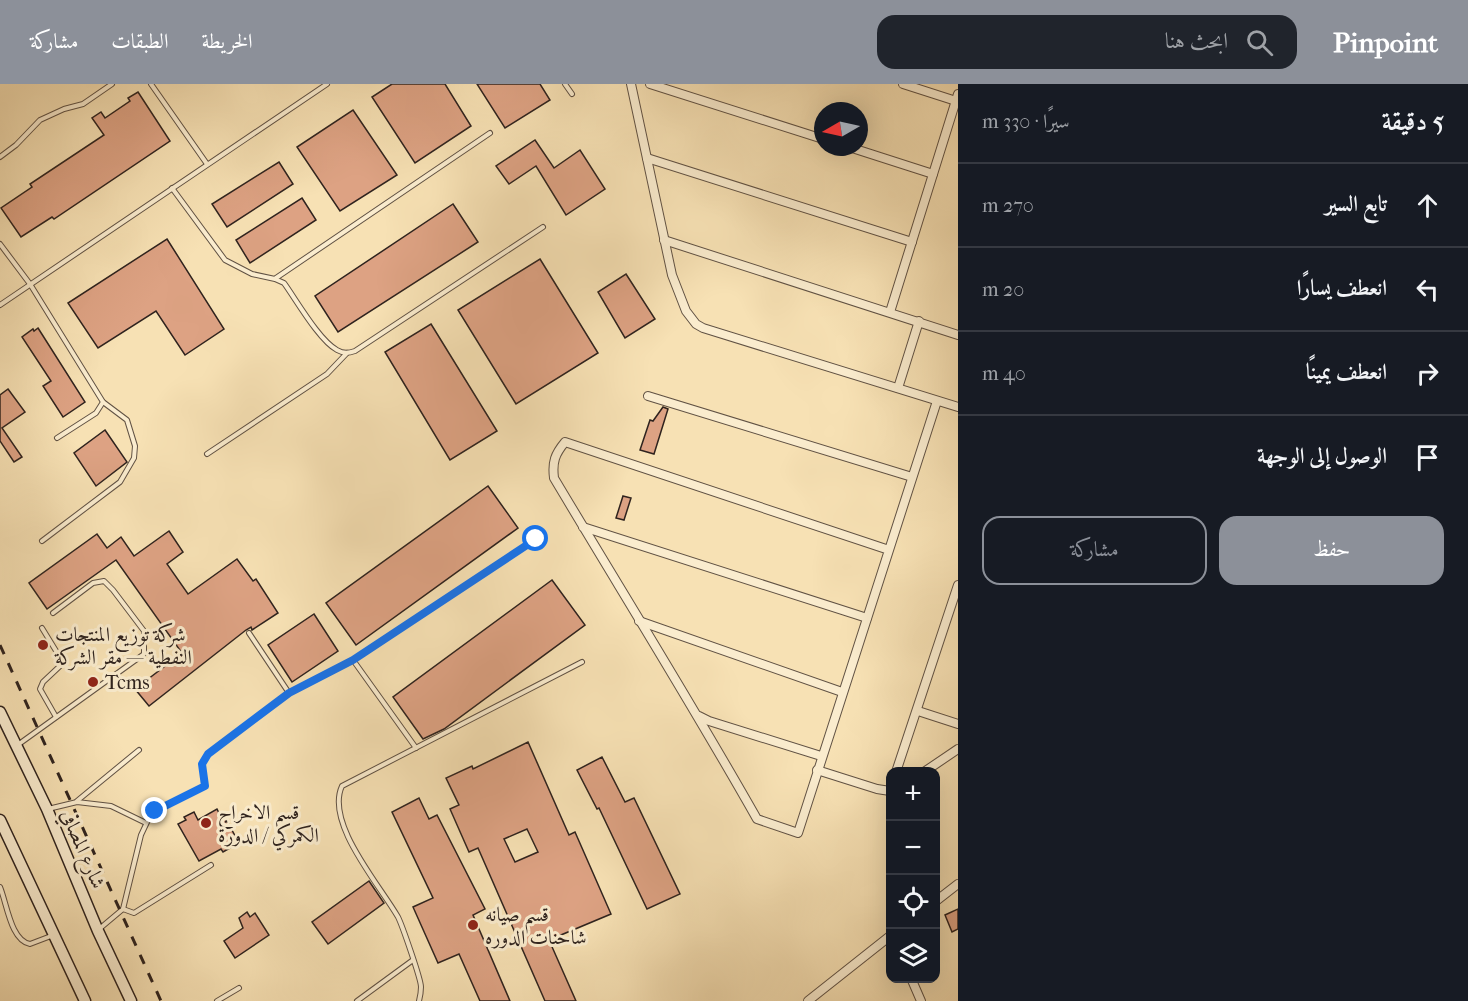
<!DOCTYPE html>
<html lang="ar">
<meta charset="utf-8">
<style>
:root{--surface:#171b24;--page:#20242c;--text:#f1f3f6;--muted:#9ea1a6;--line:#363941;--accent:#8c9099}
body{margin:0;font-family:"IM FELL French Canon",Amiri,serif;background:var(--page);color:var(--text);direction:rtl}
.controls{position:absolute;right:18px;bottom:18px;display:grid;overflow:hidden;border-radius:12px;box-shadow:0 6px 24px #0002}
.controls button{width:54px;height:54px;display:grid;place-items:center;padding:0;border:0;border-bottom:2px solid var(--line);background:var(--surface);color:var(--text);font:30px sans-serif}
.compass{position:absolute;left:814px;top:18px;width:54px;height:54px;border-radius:50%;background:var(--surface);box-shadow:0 6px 24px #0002;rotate:261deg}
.stop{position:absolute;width:18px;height:18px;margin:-14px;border:4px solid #1a73e8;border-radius:50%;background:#fff}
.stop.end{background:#1a73e8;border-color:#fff;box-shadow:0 2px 6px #0008}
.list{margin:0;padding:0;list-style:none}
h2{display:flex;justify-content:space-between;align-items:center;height:78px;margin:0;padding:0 24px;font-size:26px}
h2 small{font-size:20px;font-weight:400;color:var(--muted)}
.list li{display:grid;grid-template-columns:39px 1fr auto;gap:18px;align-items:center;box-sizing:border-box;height:84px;padding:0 24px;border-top:2px solid var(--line)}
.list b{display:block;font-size:22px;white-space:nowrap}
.list em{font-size:20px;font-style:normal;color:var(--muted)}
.actions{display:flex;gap:12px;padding:18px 24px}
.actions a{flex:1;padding:14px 0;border:2px solid var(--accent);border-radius:18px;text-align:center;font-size:21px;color:var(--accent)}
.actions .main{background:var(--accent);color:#fff}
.icon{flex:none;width:33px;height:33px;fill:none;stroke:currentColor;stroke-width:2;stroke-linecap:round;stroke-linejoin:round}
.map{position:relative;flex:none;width:958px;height:917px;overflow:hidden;direction:ltr}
header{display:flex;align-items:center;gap:36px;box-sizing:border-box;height:84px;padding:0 30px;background:var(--accent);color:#fff}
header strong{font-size:28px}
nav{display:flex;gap:33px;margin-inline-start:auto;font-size:21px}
.search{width:420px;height:54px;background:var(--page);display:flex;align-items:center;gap:15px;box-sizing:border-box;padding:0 21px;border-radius:18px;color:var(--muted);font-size:22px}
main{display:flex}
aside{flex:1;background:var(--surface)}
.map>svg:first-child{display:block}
.building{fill:#dda283;stroke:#2f231e;stroke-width:1.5;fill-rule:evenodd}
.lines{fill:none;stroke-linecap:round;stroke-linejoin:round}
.lane-casing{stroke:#615244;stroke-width:6}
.street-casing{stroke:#615244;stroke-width:10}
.secondary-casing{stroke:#2f231e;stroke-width:13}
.lane{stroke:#faecce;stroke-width:4}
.street{stroke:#faecce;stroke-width:8}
.secondary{stroke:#faecce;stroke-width:10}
.rail{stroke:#2f231e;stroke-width:3;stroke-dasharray:10 10;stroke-linecap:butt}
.route{stroke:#1a73e8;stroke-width:8}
.poi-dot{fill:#8f2418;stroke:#faecce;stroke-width:2}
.labels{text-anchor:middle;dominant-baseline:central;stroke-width:6;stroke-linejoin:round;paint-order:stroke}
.poi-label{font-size:20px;fill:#2f231e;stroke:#faecce;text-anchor:start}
.street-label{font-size:20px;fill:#2f231e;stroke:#faecce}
</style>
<header>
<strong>Pinpoint</strong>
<div class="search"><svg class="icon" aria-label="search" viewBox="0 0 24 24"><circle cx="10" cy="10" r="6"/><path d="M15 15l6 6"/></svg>ابحث هنا</div>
<nav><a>الخريطة</a><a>الطبقات</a><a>مشاركة</a></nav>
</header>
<main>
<aside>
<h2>5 دقيقة<small>سيرًا · 330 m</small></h2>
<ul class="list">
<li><svg class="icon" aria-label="ahead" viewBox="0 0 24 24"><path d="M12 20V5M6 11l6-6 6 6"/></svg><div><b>تابع السير</b></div><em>270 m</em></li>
<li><svg class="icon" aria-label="left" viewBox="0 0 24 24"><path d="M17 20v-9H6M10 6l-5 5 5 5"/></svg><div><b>انعطف يسارًا</b></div><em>20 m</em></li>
<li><svg class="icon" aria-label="right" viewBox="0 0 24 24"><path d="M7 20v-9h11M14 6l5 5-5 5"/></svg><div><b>انعطف يمينًا</b></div><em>40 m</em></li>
<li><svg class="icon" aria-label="arrive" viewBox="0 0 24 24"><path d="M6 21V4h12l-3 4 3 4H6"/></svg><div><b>الوصول إلى الوجهة</b></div></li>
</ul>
<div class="actions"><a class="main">حفظ</a><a>مشاركة</a></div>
</aside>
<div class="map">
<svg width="958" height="917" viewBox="0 0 958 917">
<rect width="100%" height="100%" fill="#f7e1b4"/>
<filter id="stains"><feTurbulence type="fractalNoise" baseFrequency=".00333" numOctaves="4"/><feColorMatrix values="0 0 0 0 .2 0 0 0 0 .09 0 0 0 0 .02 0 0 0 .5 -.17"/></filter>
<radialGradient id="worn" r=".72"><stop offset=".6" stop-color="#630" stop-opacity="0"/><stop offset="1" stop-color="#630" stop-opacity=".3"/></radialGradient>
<g class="building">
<polygon points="392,0 445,0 471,42 415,79 372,13"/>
<polygon points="477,0 540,0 550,16 505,44"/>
<polygon points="138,8 170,57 54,135 52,133 21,153 1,124 32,103 30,100 104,51 92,34 101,28 105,34 130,17 128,14"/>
<polygon points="353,26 397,91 340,127 297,63"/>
<polygon points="535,56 554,84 580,66 605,105 566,131 536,82 509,100 496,82"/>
<polygon points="279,78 293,100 227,143 212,120"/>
<polygon points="302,114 316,136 250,179 236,156"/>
<polygon points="453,120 478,158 338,248 315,212"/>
<polygon points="167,155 224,245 185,271 156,227 98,264 68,219"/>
<polygon points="540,175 598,269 516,320 458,226"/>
<polygon points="626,190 655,235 625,254 598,208"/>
<polygon points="431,240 497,347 450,376 385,268"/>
<polygon points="38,244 85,318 63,333 43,302 51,297 22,253 33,245 34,247"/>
<polygon points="8,305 25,328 2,344 22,373 14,378 0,357 0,311"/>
<polygon points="663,323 668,325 654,370 640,366 650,336 653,337"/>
<polygon points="105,346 127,378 96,402 74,369"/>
<polygon points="488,402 518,444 356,561 326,519"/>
<polygon points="623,412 631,414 624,436 616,434"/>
<polygon points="169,447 183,468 167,480 188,510 237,475 253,497 256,495 278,529 252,546 251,543 246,546 149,622 135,605 182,569 116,476 47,525 29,499 97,450 107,464 121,453 134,472"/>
<polygon points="552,496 585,541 444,645 423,655 393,613"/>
<polygon points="314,530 338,567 292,598 268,561"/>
<path d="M 528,658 L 569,751 L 575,748 L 611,830 L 549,856 L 576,917 L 545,917 L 478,764 L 469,768 L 450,725 L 459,721 L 446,694 L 472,682 L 473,685 ZM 527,745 L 538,768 L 515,778 L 504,755 Z"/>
<polygon points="602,673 625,718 634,714 680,810 647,825 599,724 597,725 577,686"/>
<polygon points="419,714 429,735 437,731 485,825 473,831 510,917 480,917 459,870 438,879 413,823 433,814 392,728"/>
<polygon points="217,725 220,731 223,730 239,759 223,768 221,765 199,777 178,740 186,736 184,733 194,728 198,736"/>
<polygon points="369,797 384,819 328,860 312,838"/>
<polygon points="958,825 958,845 952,848 945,831"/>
<polygon points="247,828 250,833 255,829 269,851 235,874 224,857 243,844 239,834"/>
</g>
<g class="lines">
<g class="lane-casing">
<g id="lane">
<polyline points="151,0 207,80"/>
<polyline points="565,0 572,10"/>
<polyline points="0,73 16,61 40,36 64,25 83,20 112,0"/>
<path d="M 172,104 L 225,176 L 252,190 L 275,195 L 284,199 C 297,217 319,256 337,266 C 344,270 349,269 355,267 L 543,143"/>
<polyline points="0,160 30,200 103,318 96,329 57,354"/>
<polyline points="276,194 490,49"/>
<polyline points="0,221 327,0"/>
<polyline points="207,370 327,290 347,269"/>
<polyline points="42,457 120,398 134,374 135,362 127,336 103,318"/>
<polyline points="42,544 61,575 60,582 43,598 40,605 56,633"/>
<polyline points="249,549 289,609"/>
<polyline points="353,576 416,664"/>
<polyline points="19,660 144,570 144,547 113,506 104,497 93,499 53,529"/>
<polyline points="77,717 139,666"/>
<polyline points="48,725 77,718 111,722 146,739"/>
<path d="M 0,803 C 7,820 11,857 30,860 L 51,852"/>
<polyline points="123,825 134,829 211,781"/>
<polyline points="98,846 123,825 141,751 150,732 155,727 205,702 202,680 208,670 289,609 353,576 536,455"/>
<polyline points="217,917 239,904"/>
<polyline points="357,917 413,876"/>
<path d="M 419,917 C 420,913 421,908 421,903 C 421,895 402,841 398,833 C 379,800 325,739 342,702 L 582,578"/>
</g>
</g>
<g class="street-casing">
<g id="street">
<polyline points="631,0 672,191 686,227 696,240 703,244 958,323"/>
<polyline points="650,0 823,55"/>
<polyline points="903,0 956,17"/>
<polyline points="849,63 933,90"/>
<polyline points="647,74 912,158"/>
<polyline points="664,156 958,251"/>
<polyline points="890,228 958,10"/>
<polyline points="898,304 919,237"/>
<polyline points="648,312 912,393"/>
<polyline points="583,443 867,534"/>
<path d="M 889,466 L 565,358 C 555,370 552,378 554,394 C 622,508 692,620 757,735 L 798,749 L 937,317"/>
<polyline points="639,537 842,608"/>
<polyline points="918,627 958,640"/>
<polyline points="699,632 709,637 821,672"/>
<polyline points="817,686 877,705 890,707"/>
<polyline points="896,688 958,501"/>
<polyline points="924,688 958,665"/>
<polyline points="936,817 958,800"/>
<polyline points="911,894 921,917"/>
<polyline points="808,917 890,852"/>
</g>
</g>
<g class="secondary-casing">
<g id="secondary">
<polyline points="0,628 47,725 98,847 131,917"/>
<polyline points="0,736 85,917"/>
</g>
</g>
<use href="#lane" class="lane"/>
<use href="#street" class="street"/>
<use href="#secondary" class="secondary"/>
<polyline class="rail" points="0,561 161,917"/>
</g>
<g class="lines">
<polyline class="route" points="155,727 205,702 202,680 208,670 289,609 353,576 536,455"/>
</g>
<g class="poi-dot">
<circle cx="43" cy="561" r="6"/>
<circle cx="93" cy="598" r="6"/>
<circle cx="206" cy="739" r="6"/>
<circle cx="473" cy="841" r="6"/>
</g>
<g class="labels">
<g class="poi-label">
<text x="55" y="550">شركة توزيع المنتجات<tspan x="55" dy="23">النفطية — مقر الشركة</tspan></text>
<text x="105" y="598">Tcms</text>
<text x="218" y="728">قسم الاخراج<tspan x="218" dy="23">الكمركي / الدورة</tspan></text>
<text x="485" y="830">قسم صيانه<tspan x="485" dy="23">شاحنات الدوره</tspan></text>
</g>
<g class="street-label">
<text transform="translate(83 765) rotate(67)">شارع المصافي</text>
</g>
</g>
<rect width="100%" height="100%" filter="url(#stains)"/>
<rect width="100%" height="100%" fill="url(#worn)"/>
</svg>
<div class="controls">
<button>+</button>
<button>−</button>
<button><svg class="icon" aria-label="locate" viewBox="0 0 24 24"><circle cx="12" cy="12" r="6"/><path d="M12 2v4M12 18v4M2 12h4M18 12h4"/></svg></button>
<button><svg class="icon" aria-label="layers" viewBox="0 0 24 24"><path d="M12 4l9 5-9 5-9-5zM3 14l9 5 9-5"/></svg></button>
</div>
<svg class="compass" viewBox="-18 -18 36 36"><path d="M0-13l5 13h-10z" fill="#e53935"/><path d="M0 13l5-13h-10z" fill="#9ea1a6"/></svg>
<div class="stop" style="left:536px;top:455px"></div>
<div class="stop end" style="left:155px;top:727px"></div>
</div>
</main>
